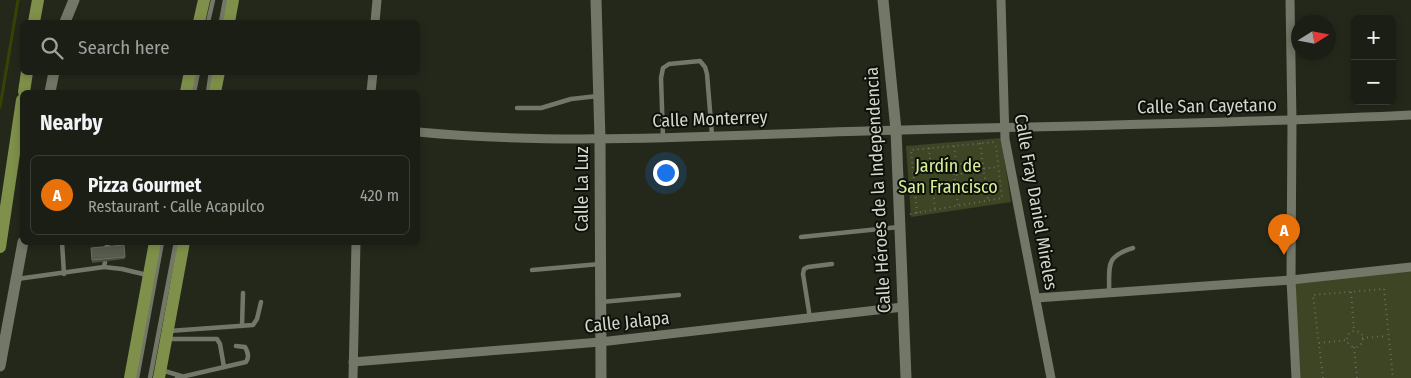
<!DOCTYPE html>
<meta charset="utf-8">
<style>
:root{--surface:#1b1e14;--page:#24271d;--text:#f1f3f6;--muted:#a0a2a0;--line:#393c34;--accent:#8c9099}
body{margin:0;font-family:"Fira Sans Condensed",sans-serif;background:var(--page);color:var(--text)}
.controls{position:absolute;right:15px;top:15px;display:grid;overflow:hidden;border-radius:8px;box-shadow:0 2px 8px #0003}
.controls button{width:45px;height:45px;display:grid;place-items:center;padding:0;border:0;border-bottom:1px solid var(--line);background:var(--surface);color:var(--text);font:25px sans-serif}
.compass{position:absolute;left:1291px;top:15px;width:45px;height:45px;border-radius:50%;background:var(--surface);box-shadow:0 2px 8px #0003;rotate:79deg}
.you{position:absolute;left:665px;top:172px;width:18px;height:18px;margin:-12px;border:4px solid #fff;border-radius:50%;background:#1a73e8;box-shadow:0 0 0 8px #1a73e833}
.badge{display:grid;place-items:center;width:32px;height:32px;border-radius:50%;background:var(--accent);color:#fff;font-size:16px;font-weight:700}
.pin{position:absolute;translate:-50% -41px;filter:drop-shadow(0 1px 2px #0008)}
.pin::after{content:'';position:absolute;top:26px;width:18px;height:15px;background:inherit;clip-path:polygon(0 0,100% 0,50% 100%)}
.list{margin:0;padding:0;list-style:none}
h2{display:flex;justify-content:space-between;align-items:center;height:65px;margin:0;padding:0 20px;font-size:21px}
h2 small{font-size:16px;font-weight:400;color:var(--muted)}
.list li{display:grid;grid-template-columns:32px 1fr auto;gap:15px;align-items:center;box-sizing:border-box;height:80px;margin:0 10px 10px;padding:0 10px;border:1px solid var(--line);border-radius:8px}
.list b{display:block;font-size:19px;white-space:nowrap}
.list p{margin:0;font-size:16px;white-space:nowrap;color:var(--muted)}
.list em{font-size:16px;font-style:normal;color:var(--muted)}
.icon{flex:none;width:28px;height:28px;fill:none;stroke:currentColor;stroke-width:2;stroke-linecap:round;stroke-linejoin:round}
.map{position:relative;flex:none;width:1411px;height:378px;overflow:hidden}
.search{position:absolute;background:var(--surface);box-shadow:0 2px 8px #0003;left:20px;top:20px;width:400px;height:55px;display:flex;align-items:center;gap:12px;box-sizing:border-box;padding:0 18px;border-radius:8px;color:var(--muted);font-size:19px}
.panel{position:absolute;background:var(--surface);box-shadow:0 2px 8px #0003;left:20px;top:90px;width:400px;height:155px;border-radius:8px}
.map>svg:first-child{display:block}
.green{fill:#3d4525}
.lines{fill:none;stroke-linecap:round;stroke-linejoin:round}
.stream{stroke:#364303;stroke-width:3}
.path{stroke:#696d61;stroke-width:2;stroke-dasharray:1 4;stroke-linecap:butt}
.service{stroke:#727767;stroke-width:4.5}
.minor{stroke:#727767;stroke-width:9}
.tertiary{stroke:#727767;stroke-width:11}
.primary{stroke:#7f904a;stroke-width:12}
.wall{fill:#484c3f}
.building{fill:#565b4e;stroke:#6a6e62}
.labels{text-anchor:middle;dominant-baseline:central;stroke-width:4;stroke-linejoin:round;paint-order:stroke}
.street-label{font-size:18px;fill:#d3d6cd;stroke:#0e100a}
.park-label{font-size:18px;fill:#d7f099;stroke:#0e100a}
</style>
<div class="map">
<svg width="1411" height="378" viewBox="0 0 1411 378">
<rect width="100%" height="100%" fill="#24281b"/>
<g class="green">
<polygon points="1001,138 1011,202 911,217 906,146"/>
<polygon points="1411,269 1411,378 1297,378 1293,280"/>
</g>
<g class="lines">
<polyline class="stream" points="0,107 18,0"/>
<g class="path">
<polyline points="980,143 988,200"/>
<polyline points="954,146 956,163"/>
<polyline points="929,148 935,210"/>
<circle cx="958" cy="169" r="6"/>
<polyline points="964,171 998,167"/>
<polyline points="932,173 952,170"/>
<polyline points="954,174 958,205"/>
<polyline points="917,213 911,150 995,142"/>
<polyline points="910,214 1002,198 996,146"/>
<polyline points="1351,292 1354,331"/>
<circle cx="1355" cy="339" r="8"/>
<polyline points="1362,338 1387,336"/>
<polyline points="1319,343 1347,340"/>
<polyline points="1354,347 1357,378"/>
<polyline points="1323,378 1313,295 1384,289 1393,378"/>
</g>
<g class="service">
<polyline points="208,22 213,0"/>
<polyline points="221,22 225,0"/>
<polyline points="194,92 198,72"/>
<polyline points="208,92 211,72"/>
<polyline points="517,108 541,108 571,99 598,96"/>
<polyline points="663,137 661,78 663,68 669,64 700,61 705,67 707,74 712,135"/>
<polyline points="801,237 899,227"/>
<polyline points="62,242 64,274"/>
<polyline points="105,250 108,244 113,242"/>
<polyline points="105,262 104,267 122,269 147,275"/>
<polyline points="532,270 600,264"/>
<polyline points="17,279 104,267"/>
<path d="M 1109,293 C 1110,266 1104,257 1133,248"/>
<polyline points="601,302 679,295"/>
<polyline points="810,318 803,274 804,269 808,267 832,264"/>
<polyline points="242,326 243,293"/>
<polyline points="169,331 253,325 257,319 261,302"/>
<polyline points="167,339 217,339 220,344 224,367"/>
<polyline points="161,370 181,376"/>
<polyline points="137,378 162,242"/>
<polyline points="150,378 176,242"/>
<path d="M 177,378 L 246,362 C 249,358 248,352 245,347 L 236,346"/>
</g>
<g class="minor">
<polyline points="1001,0 1005,139 1051,378"/>
<polyline points="1290,0 1292,121 1291,280 1296,378"/>
<polyline points="375,22 377,0"/>
<polyline points="371,92 373,72"/>
<path d="M 418,132 C 566,146 718,135 867,131 C 1048,126 1230,124 1411,115"/>
<polyline points="1036,298 1291,280 1411,267"/>
<polyline points="353,362 600,342 903,307"/>
<polyline points="353,378 356,242"/>
</g>
<g class="tertiary">
<polyline points="596,0 600,139 601,378"/>
<polyline points="883,0 896,130 906,378"/>
<polyline points="65,22 74,0"/>
<polyline points="50,92 54,72"/>
<polyline points="0,366 23,242"/>
</g>
<g class="primary">
<polyline points="34,22 38,0"/>
<polyline points="199,22 204,0"/>
<polyline points="229,22 233,0"/>
<polyline points="24,92 27,72"/>
<polyline points="186,92 190,72"/>
<polyline points="215,92 219,72"/>
<polyline points="0,247 22,100"/>
<polyline points="130,378 155,242"/>
<polyline points="159,378 184,242"/>
</g>
</g>
<polygon class="wall" points="124,245 125,259 92,263 91,248"/>
<polygon class="building" points="124,245 125,257 92,260 91,248"/>
<g class="labels">
<g class="street-label">
<text transform="translate(1207 106) rotate(-1)">Calle San Cayetano</text>
<text transform="translate(710 119) rotate(-2)">Calle Monterrey</text>
<text transform="translate(582 189) rotate(-90)">Calle La Luz</text>
<text transform="translate(878 190) rotate(-93)">Calle Héroes de la Independencia</text>
<text transform="translate(1036 202) rotate(80)">Calle Fray Daniel Mireles</text>
<text transform="translate(627 322) rotate(-6)">Calle Jalapa</text>
</g>
<g class="park-label">
<text x="948" y="166">Jardín de<tspan x="948" dy="21">San Francisco</tspan></text>
</g>
</g>
</svg>
<div class="controls">
<button>+</button>
<button>−</button>
</div>
<svg class="compass" viewBox="-18 -18 36 36"><path d="M0-13l5 13h-10z" fill="#e53935"/><path d="M0 13l5-13h-10z" fill="#a0a2a0"/></svg>
<div class="you"></div>
<div class="pin badge" style="left:1284px;top:255px;background:#e8710a">A</div>
<div class="search"><svg class="icon" aria-label="search" viewBox="0 0 24 24"><circle cx="10" cy="10" r="6"/><path d="M15 15l6 6"/></svg>Search here</div>
<section class="panel">
<h2>Nearby<small></small></h2>
<ul class="list">
<li><span class="badge" style="background:#e8710a">A</span><div><b>Pizza Gourmet</b><p>Restaurant · Calle Acapulco</p></div><em>420 m</em></li>
</ul>
</section>
</div>
